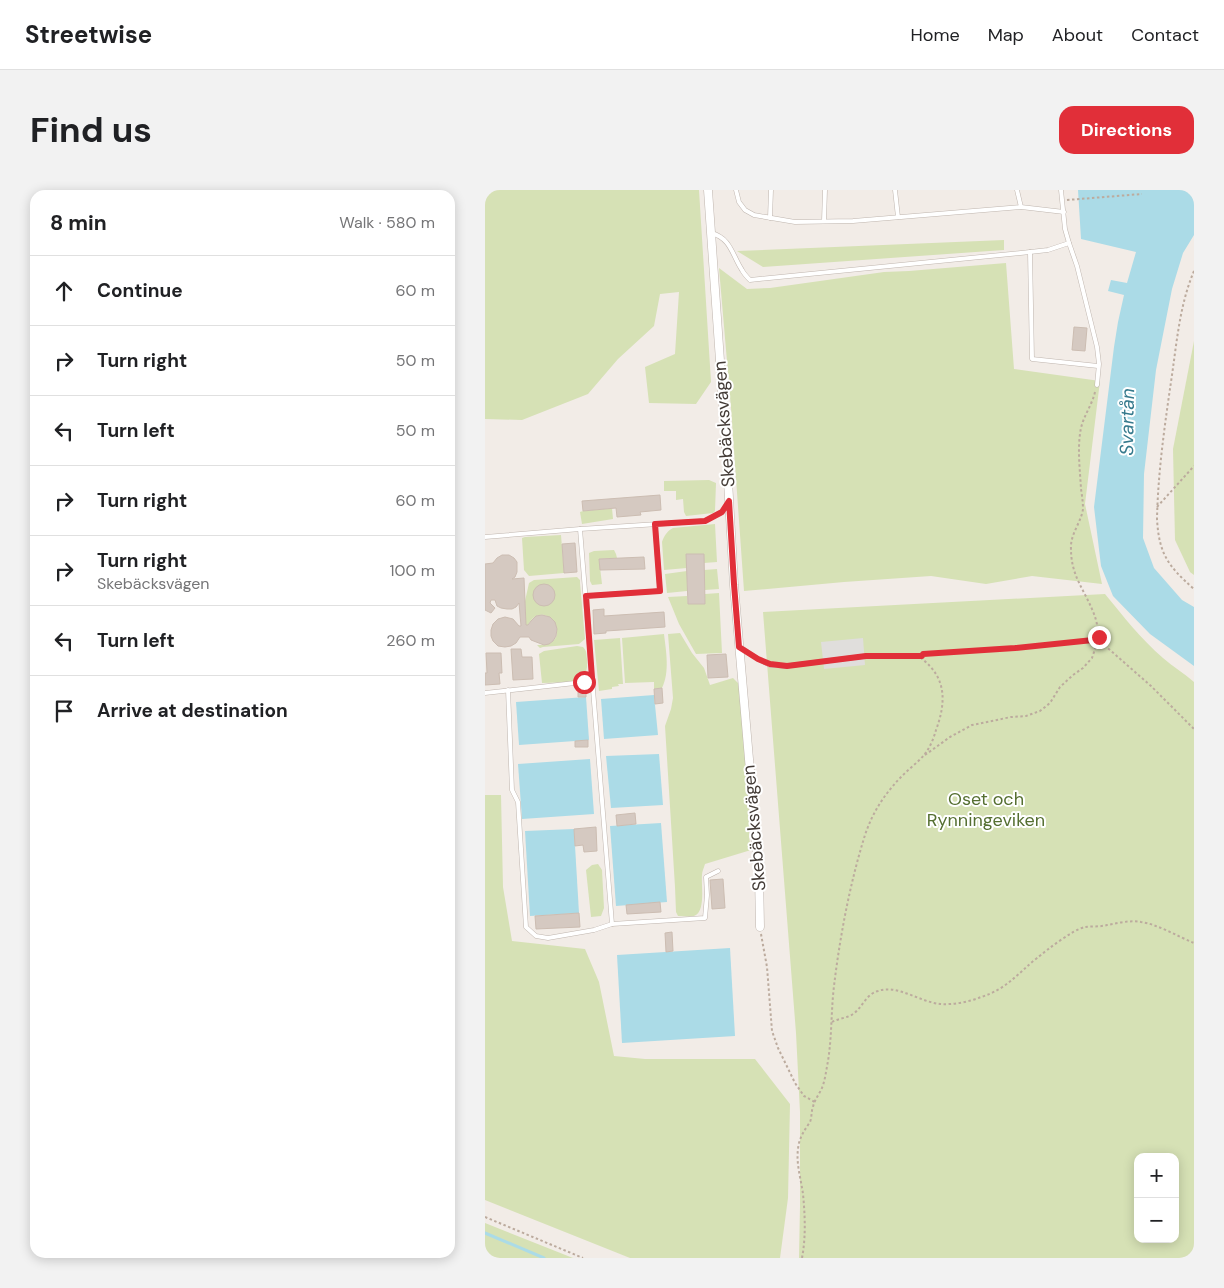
<!DOCTYPE html>
<meta charset="utf-8">
<style>
:root{--surface:#fff;--page:#f2f2f2;--text:#202124;--muted:#757577;--line:#e0e0e0;--accent:#e12f39}
body{margin:0;font-family:"DM Sans",sans-serif;background:var(--page);color:var(--text)}
.controls{position:absolute;right:15px;bottom:15px;display:grid;overflow:hidden;border-radius:10px;box-shadow:0 2px 12px #0003}
.controls button{width:45px;height:45px;display:grid;place-items:center;padding:0;border:0;border-bottom:1px solid var(--line);background:var(--surface);color:var(--text);font:25px sans-serif}
.stop{position:absolute;width:15px;height:15px;margin:-11px;border:4px solid #e12f39;border-radius:50%;background:#fff}
.stop.end{background:#e12f39;border-color:#fff;box-shadow:0 1px 5px #0008}
.list{margin:0;padding:0;list-style:none}
h2{display:flex;justify-content:space-between;align-items:center;height:65px;margin:0;padding:0 20px;font-size:21px}
h2 small{font-size:16px;font-weight:400;color:var(--muted)}
.list li{display:grid;grid-template-columns:32px 1fr auto;gap:15px;align-items:center;box-sizing:border-box;height:70px;padding:0 20px;border-top:1px solid var(--line)}
.list b{display:block;font-size:19px;white-space:nowrap}
.list p{margin:0;font-size:16px;white-space:nowrap;color:var(--muted)}
.list em{font-size:16px;font-style:normal;color:var(--muted)}
.icon{flex:none;width:28px;height:28px;fill:none;stroke:currentColor;stroke-width:2;stroke-linecap:round;stroke-linejoin:round}
.map{position:relative;flex:none;width:709px;height:1068px;overflow:hidden;border-radius:15px}
header{display:flex;align-items:center;gap:30px;box-sizing:border-box;height:70px;padding:0 25px;background:var(--surface);border-bottom:1px solid var(--line)}
header strong{font-size:24px}
nav{display:flex;gap:28px;margin-inline-start:auto;font-size:18px}
.intro{display:flex;align-items:center;justify-content:space-between;box-sizing:border-box;height:120px;padding:0 30px}
h1{margin:0;font-size:35px}
.button{padding:12px 22px;border-radius:15px;background:var(--accent);color:#fff;font-size:18px;font-weight:700}
main{display:flex;gap:30px;padding:0 30px}
aside{flex:1;background:var(--surface);border-radius:15px;box-shadow:0 2px 12px #0003}
.map>svg:first-child{display:block}
.green{fill:#d6e1b5;fill-rule:evenodd}
.parking{fill:#e0dedc}
.water{fill:#abdbe7}
.lines{fill:none;stroke-linecap:round;stroke-linejoin:round}
.stream{stroke:#abdbe7;stroke-width:3}
.building{fill:#d5c9c1;stroke:#ccbdb2}
.service-casing{stroke:#bfb5ae;stroke-width:5}
.minor-casing{stroke:#bfb5ae;stroke-width:9}
.path{stroke:#bcab9e;stroke-width:2;stroke-dasharray:2.5 2.5;stroke-linecap:butt}
.service{stroke:#fff;stroke-width:4}
.minor{stroke:#fff;stroke-width:8}
.route{stroke:#e12f39;stroke-width:6}
.labels{text-anchor:middle;dominant-baseline:central;stroke-width:4;stroke-linejoin:round;paint-order:stroke}
.street-label{font-size:18px;fill:#443c37;stroke:#fff}
.park-label{font-size:18px;fill:#556f31;stroke:#fff}
.water-label{font-size:19px;font-style:italic;fill:#367a8d;stroke:#fff}
</style>
<header>
<strong>Streetwise</strong>
<nav><a>Home</a><a>Map</a><a>About</a><a>Contact</a></nav>
</header>
<div class="intro"><h1>Find us</h1><a class="button">Directions</a></div>
<main>
<aside>
<h2>8 min<small>Walk · 580 m</small></h2>
<ul class="list">
<li><svg class="icon" aria-label="ahead" viewBox="0 0 24 24"><path d="M12 20V5M6 11l6-6 6 6"/></svg><div><b>Continue</b></div><em>60 m</em></li>
<li><svg class="icon" aria-label="right" viewBox="0 0 24 24"><path d="M7 20v-9h11M14 6l5 5-5 5"/></svg><div><b>Turn right</b></div><em>50 m</em></li>
<li><svg class="icon" aria-label="left" viewBox="0 0 24 24"><path d="M17 20v-9H6M10 6l-5 5 5 5"/></svg><div><b>Turn left</b></div><em>50 m</em></li>
<li><svg class="icon" aria-label="right" viewBox="0 0 24 24"><path d="M7 20v-9h11M14 6l5 5-5 5"/></svg><div><b>Turn right</b></div><em>60 m</em></li>
<li><svg class="icon" aria-label="right" viewBox="0 0 24 24"><path d="M7 20v-9h11M14 6l5 5-5 5"/></svg><div><b>Turn right</b><p>Skebäcksvägen</p></div><em>100 m</em></li>
<li><svg class="icon" aria-label="left" viewBox="0 0 24 24"><path d="M17 20v-9H6M10 6l-5 5 5 5"/></svg><div><b>Turn left</b></div><em>260 m</em></li>
<li><svg class="icon" aria-label="arrive" viewBox="0 0 24 24"><path d="M6 21V4h12l-3 4 3 4H6"/></svg><div><b>Arrive at destination</b></div></li>
</ul>
</aside>
<div class="map">
<svg width="709" height="1068" viewBox="0 0 709 1068">
<rect width="100%" height="100%" fill="#f2ece7"/>
<g class="green">
<polygon points="0,0 214,0 226,192 211,214 164,213 160,177 190,164 194,102 175,104 169,136 133,169 103,204 37,230 0,229"/>
<polygon points="519,50 519,60 278,77 252,61"/>
<polygon points="521,73 529,179 615,191 600,314 617,394 547,386 501,394 446,386 359,392 259,401 246,218 234,78 262,99 285,98 399,82 424,81"/>
<polygon points="709,151 709,385 705,382 690,350 688,259"/>
<polygon points="224,290 231,293 230,321 228,323 201,326 199,322 198,309 191,310 191,301 179,301 179,291"/>
<polygon points="127,318 128,329 97,334 95,322 98,321"/>
<path d="M 230,334 L 232,372 L 219,373 L 219,364 L 202,364 L 202,378 L 179,380 L 177,352 C 179,346 182,341 188,338 Z"/>
<polygon points="76,345 79,383 44,386 39,380 37,348 40,347"/>
<polygon points="129,360 131,364 132,368 114,369 117,394 107,395 105,391 104,363 109,361"/>
<polygon points="232,379 234,399 220,400 219,380"/>
<polygon points="202,381 202,401 182,403 180,384"/>
<path d="M 92,387 L 95,390 L 95,393 L 100,449 L 94,454 L 58,457 L 55,458 L 52,455 C 94,456 60,403 43,435 L 41,435 L 40,411 L 44,393 L 49,390 Z"/>
<polygon points="234,403 237,463 211,464 194,434 183,407 202,406 203,414 220,414 220,404"/>
<path d="M 620,404 C 638,426 656,449 678,468 C 688,477 699,483 709,492 L 709,1068 L 314,1068 L 315,1016 L 315,922 L 311,843 L 278,422 ZM 653,967 L 690,967 L 690,1049 L 653,1049 Z"/>
<path d="M 195,443 L 207,463 L 219,478 L 225,495 L 248,488 L 253,493 L 256,503 L 267,578 L 264,647 L 266,660 L 220,674 C 219,678 217,681 217,685 C 216,695 221,722 209,726 C 204,727 198,726 193,726 L 191,722 L 190,697 L 180,536 L 186,519 L 188,508 L 183,444 Z"/>
<path d="M 179,444 C 181,461 185,482 177,498 L 169,499 L 169,492 L 140,493 L 137,448 Z"/>
<polygon points="135,448 138,494 133,494 134,496 127,497 127,499 114,501 109,450"/>
<path d="M 92,456 L 98,457 C 102,461 101,463 102,469 C 103,480 101,488 89,492 L 57,493 L 54,464 L 59,461 Z"/>
<polygon points="0,605 16,605 18,697 27,751 100,759 114,792 129,866 160,869 270,869 305,914 303,1008 295,1068 145,1068 0,1010"/>
<polygon points="113,674 117,680 119,718 116,726 106,727 101,680 107,675"/>
<polygon points="0,1033 88,1068 0,1068"/>
</g>
<polygon class="parking" points="378,448 380,475 339,479 336,452"/>
<g class="water">
<polygon points="593,0 709,0 709,45 698,63 687,99 671,180 659,284 658,348 669,378 697,410 709,417 709,476 665,444 628,406 616,376 609,317 629,157 633,132 639,105 623,101 626,90 642,93 651,62 596,49"/>
<polygon points="169,505 173,545 119,549 116,509"/>
<polygon points="101,507 104,550 34,555 31,512"/>
<polygon points="174,564 178,615 126,618 121,566"/>
<polygon points="105,569 109,624 37,629 33,574"/>
<polygon points="176,633 182,712 131,716 125,636"/>
<polygon points="89,639 94,723 45,726 40,641"/>
<polygon points="245,758 250,846 137,853 132,765"/>
</g>
<g class="lines">
<polyline class="stream" points="0,1043 59,1068"/>
</g>
<g class="building">
<polygon points="589,137 602,138 600,161 587,160"/>
<polygon points="175,305 176,320 155,322 156,325 132,327 131,318 98,321 97,311"/>
<polygon points="90,353 92,382 79,383 77,354"/>
<polygon points="201,364 219,364 220,414 203,414"/>
<polygon points="17,365 24,365 29,368 32,372 32,382 30,387 27,389 39,388 41,435 43,435 46,431 51,426 57,425 65,427 70,432 72,439 71,446 68,451 64,454 59,455 46,450 44,447 35,447 31,453 26,456 20,457 13,456 8,451 6,446 6,440 8,434 13,429 20,427 28,429 34,436 36,436 34,413 31,417 27,419 22,419 16,418 12,416 10,410 6,410 5,413 10,418 6,423 0,420 0,374 8,373 12,368"/>
<polygon points="159,367 160,379 115,380 114,369"/>
<circle cx="59" cy="405" r="11"/>
<polygon points="119,419 119,426 179,422 180,437 121,441 121,443 109,444 108,420"/>
<polygon points="26,459 36,459 37,467 47,467 48,489 28,490"/>
<polygon points="1,463 16,463 17,483 14,483 15,494 0,495 0,483 2,483"/>
<polygon points="241,464 243,487 223,488 222,465"/>
<polygon points="98,497 101,497 101,507 93,507 93,502 99,501"/>
<polygon points="177,498 178,513 170,514 169,499"/>
<polygon points="103,550 103,557 90,557 90,551"/>
<polygon points="150,623 151,634 132,636 131,625"/>
<polygon points="111,637 112,661 99,662 98,655 90,656 89,639"/>
<polygon points="238,689 240,718 227,719 225,690"/>
<polygon points="175,712 176,722 142,724 141,715"/>
<polygon points="94,723 95,737 51,739 50,726"/>
<polygon points="187,742 188,761 181,762 180,743"/>
</g>
<g class="lines">
<g class="service-casing">
<g id="service">
<polyline points="251,0 254,12 260,20 269,25 310,32 368,31 536,17 579,22"/>
<polyline points="410,0 413,27"/>
<polyline points="532,0 536,17"/>
<polyline points="576,0 580,39 584,53 592,76 612,157 614,174 612,195"/>
<polyline points="285,28 286,0"/>
<polyline points="339,31 340,0"/>
<path d="M 226,43 C 246,48 247,65 257,80 C 259,84 262,87 265,90 L 545,62 L 563,60 L 584,53"/>
<polyline points="545,62 547,169 613,176"/>
<polyline points="95,339 127,734"/>
<polyline points="0,347 95,339 220,331 237,322 243,313"/>
<polyline points="101,406 175,401 170,334"/>
<polyline points="255,457 273,469 285,475 301,476 381,466"/>
<polyline points="23,500 27,600 33,612 41,737 51,746 63,748 109,740 127,734 220,728 222,705 221,687 233,681"/>
<polyline points="0,503 99,492 107,488"/>
</g>
</g>
<g class="minor-casing">
<polyline id="minor" points="223,0 241,256 249,395 274,685 275,737"/>
</g>
<g class="path">
<polyline points="582,10 657,4"/>
<path d="M 709,81 C 695,114 692,150 687,185 C 680,233 673,281 672,329 C 674,364 683,376 709,399"/>
<path d="M 610,202 C 607,215 599,225 596,238 C 592,257 595,280 596,299 C 597,306 598,312 598,319 C 596,332 587,342 586,355 C 585,386 599,398 609,424 C 613,434 613,444 617,453 L 666,496 L 709,539"/>
<polyline points="672,317 709,276"/>
<polyline points="386,466 436,466"/>
<polyline points="440,565 465,547 487,535 526,527 541,526 555,521 565,513 575,497 588,485 598,478 607,468 614,447"/>
<polyline points="276,744 282,777 287,841 293,858 310,893 319,906 330,912"/>
<path d="M 347,832 C 354,828 363,828 368,824 C 378,817 380,805 393,801 C 412,794 435,812 455,814 C 468,815 484,812 496,807 C 522,799 532,784 552,768 C 562,760 587,740 600,737 C 607,736 615,737 622,735 C 633,733 645,730 656,732 C 672,734 694,747 709,753"/>
<polyline points="0,1027 98,1068"/>
<path d="M 317,1068 C 321,1047 320,1025 318,1004 C 316,989 311,974 313,959 C 314,948 319,941 325,932 C 327,927 326,922 328,917 C 329,911 333,906 336,900 C 340,892 341,881 343,871 C 347,846 346,821 349,796 C 355,746 365,693 380,645 C 388,621 401,602 418,585 C 426,577 436,570 442,561 C 446,555 449,547 451,540 C 461,513 462,488 437,469 L 438,464 L 530,458 L 608,451 L 614,447"/>
</g>
<use href="#service" class="service"/>
<use href="#minor" class="minor"/>
</g>
<g class="lines">
<polyline class="route" points="99,492 107,488 101,406 175,401 170,334 220,331 237,322 244,311 249,394 254,457 273,469 285,474 302,476 381,466 437,466 438,464 530,458 608,450 614,447"/>
</g>
<g class="labels">
<g class="street-label">
<text transform="translate(239 234) rotate(-94)">Skebäcksvägen</text>
<text transform="translate(269 638) rotate(-95)">Skebäcksvägen</text>
</g>
<g class="park-label">
<text x="501" y="609">Oset och<tspan x="501" dy="21">Rynningeviken</tspan></text>
</g>
<g class="water-label">
<text transform="translate(642 232) rotate(-89)">Svartån</text>
</g>
</g>
</svg>
<div class="controls">
<button>+</button>
<button>−</button>
</div>
<div class="stop" style="left:99px;top:492px"></div>
<div class="stop end" style="left:614px;top:447px"></div>
</div>
</main>
